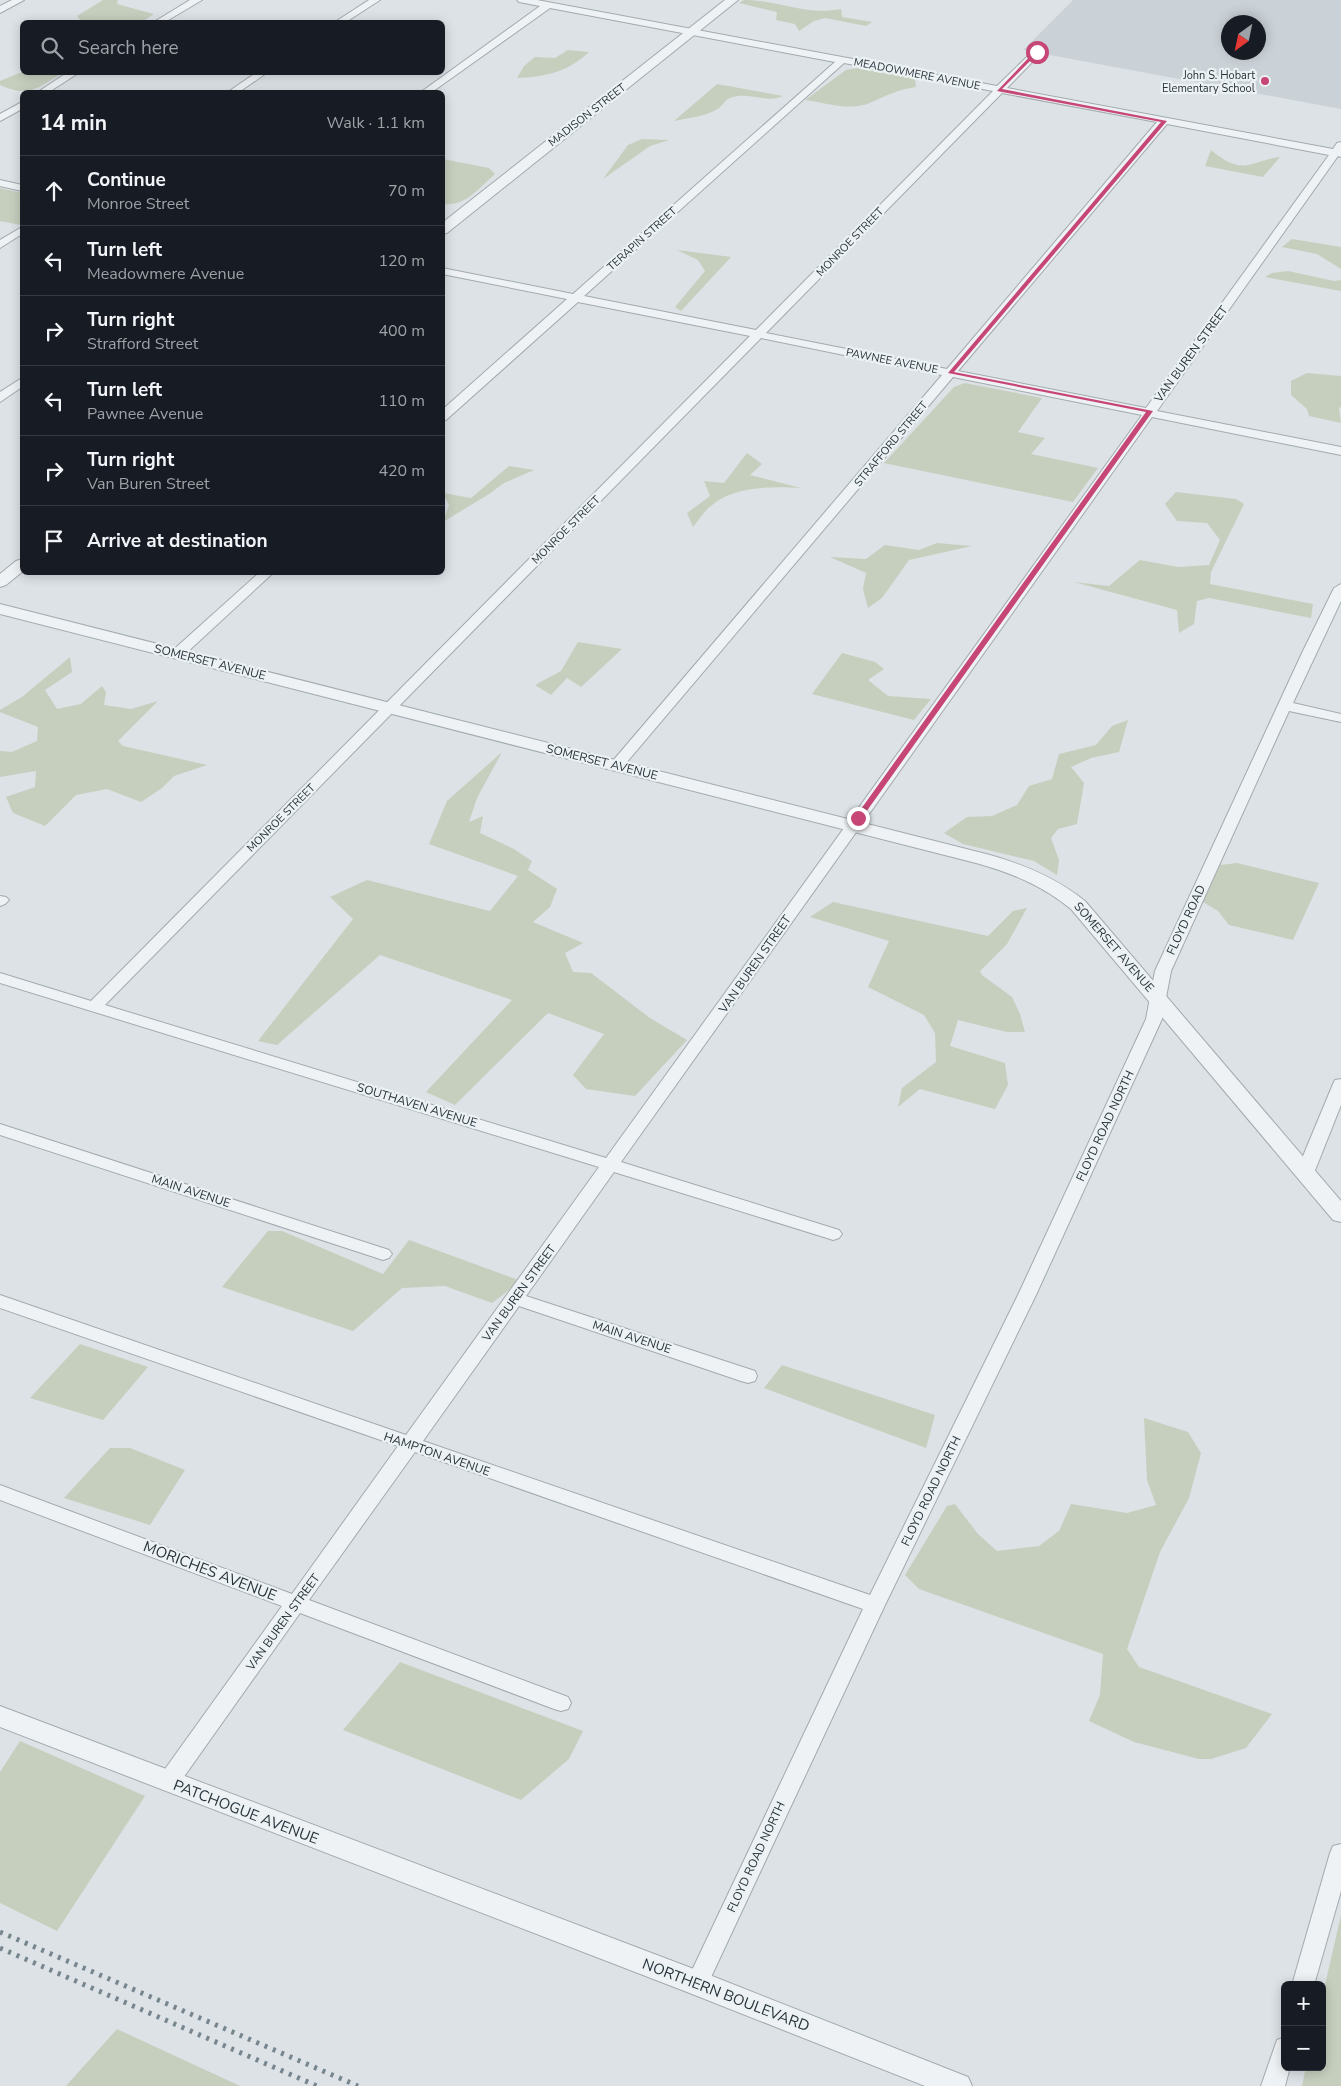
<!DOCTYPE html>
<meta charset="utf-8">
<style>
:root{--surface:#171b24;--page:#242831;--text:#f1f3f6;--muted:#9ea1a6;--line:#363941}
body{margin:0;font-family:"Nunito Sans",sans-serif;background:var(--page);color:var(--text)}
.controls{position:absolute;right:15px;bottom:15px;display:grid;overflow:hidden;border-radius:8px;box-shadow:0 2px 12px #0003}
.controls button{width:45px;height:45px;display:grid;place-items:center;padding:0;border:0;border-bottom:1px solid var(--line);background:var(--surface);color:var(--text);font:25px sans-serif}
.compass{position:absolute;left:1221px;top:15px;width:45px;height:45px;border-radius:50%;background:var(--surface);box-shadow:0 2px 12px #0003;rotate:213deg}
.stop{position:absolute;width:15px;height:15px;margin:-11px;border:4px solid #c64776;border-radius:50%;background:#fff}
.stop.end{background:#c64776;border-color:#fff;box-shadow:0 1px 5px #0008}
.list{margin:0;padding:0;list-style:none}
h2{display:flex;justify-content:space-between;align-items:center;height:65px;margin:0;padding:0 20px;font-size:21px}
h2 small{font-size:16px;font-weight:400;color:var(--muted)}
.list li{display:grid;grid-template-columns:32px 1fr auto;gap:15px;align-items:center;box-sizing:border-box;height:70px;padding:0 20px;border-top:1px solid var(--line)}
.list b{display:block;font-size:19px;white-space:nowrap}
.list p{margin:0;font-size:16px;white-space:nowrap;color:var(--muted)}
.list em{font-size:16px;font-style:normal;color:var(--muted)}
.icon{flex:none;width:28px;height:28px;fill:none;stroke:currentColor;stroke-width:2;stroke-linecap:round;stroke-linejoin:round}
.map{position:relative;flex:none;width:1341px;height:2086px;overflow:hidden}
.search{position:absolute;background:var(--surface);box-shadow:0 2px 12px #0003;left:20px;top:20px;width:425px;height:55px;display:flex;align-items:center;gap:12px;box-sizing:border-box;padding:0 18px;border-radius:8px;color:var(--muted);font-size:19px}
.panel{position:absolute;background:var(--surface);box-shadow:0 2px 12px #0003;left:20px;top:90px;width:425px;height:485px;border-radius:8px}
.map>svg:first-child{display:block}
.built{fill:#cbd2d7;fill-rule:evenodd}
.green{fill:#c6cfbe}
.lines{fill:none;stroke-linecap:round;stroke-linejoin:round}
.minor-casing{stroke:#a2aaaf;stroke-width:2}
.tertiary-casing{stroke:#a2aaaf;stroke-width:2}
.minor{fill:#eff2f4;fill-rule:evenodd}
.tertiary{fill:#eff2f4;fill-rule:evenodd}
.rail{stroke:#77858e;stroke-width:5;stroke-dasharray:3 6;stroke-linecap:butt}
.route{fill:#c64776}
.poi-dot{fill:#c64776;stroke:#ecf1f4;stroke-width:2}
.labels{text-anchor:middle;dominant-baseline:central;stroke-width:4.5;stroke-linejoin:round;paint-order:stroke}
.far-street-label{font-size:11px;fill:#27333b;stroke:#ecf1f4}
.far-poi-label{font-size:11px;fill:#27333b;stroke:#ecf1f4;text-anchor:end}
.street-label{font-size:12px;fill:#27333b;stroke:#ecf1f4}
.near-street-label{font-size:15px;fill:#27333b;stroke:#ecf1f4}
</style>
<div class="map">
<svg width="1341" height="2086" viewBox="0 0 1341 2086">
<rect width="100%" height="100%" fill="#dce2e6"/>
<path class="built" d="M 1073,0 L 1341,0 L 1341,109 L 1023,50 ZM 1228,22 L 1258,22 L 1258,52 L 1228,52 Z"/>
<g class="green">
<polygon points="103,0 118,0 117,4 154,14 142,22 82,22 77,16"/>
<path d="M 744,0 C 779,0 805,16 841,9 L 842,17 L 872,22 L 866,26 L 825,18 L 814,21 L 799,31 L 795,24 L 776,20 L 777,12 L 739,3 Z"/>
<path d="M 568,50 L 589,52 C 568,72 545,77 517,78 L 524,66 L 535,57 L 555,58 Z"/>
<path d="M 857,68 L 915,79 L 916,87 C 900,89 887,95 872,102 C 852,112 826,103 805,100 L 846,70 Z"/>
<path d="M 22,72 L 62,73 C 38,88 29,98 0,85 L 0,81 Z"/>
<path d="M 717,84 L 783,96 C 769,103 753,94 738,96 C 725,98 727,101 719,108 C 708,116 688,118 674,121 Z"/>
<polygon points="642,139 669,140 650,146 603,179 628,145"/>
<path d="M 1211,150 C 1221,158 1234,168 1248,165 C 1259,163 1268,158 1280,157 L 1263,177 L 1205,166 Z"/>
<path d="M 443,159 L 489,168 L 495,174 C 479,188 465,207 443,204 Z"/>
<polygon points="0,188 22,193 21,225 0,221"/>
<polygon points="1292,239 1341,247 1341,269 1317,254 1282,247"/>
<polygon points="677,250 731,257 681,311 675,307 705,271 698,260"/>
<polygon points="1288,271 1334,281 1341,280 1341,291 1265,277 1272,273"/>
<polygon points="1307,373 1341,376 1341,407 1339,408 1341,423 1309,416 1307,409 1291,395 1291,381"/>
<polygon points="965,383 1042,398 1018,432 1045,438 1031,454 1098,468 1073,502 884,463 954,387"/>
<path d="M 747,453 L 762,464 L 750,475 L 801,488 C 774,486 733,486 711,506 C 704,511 699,520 693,527 L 687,513 L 710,496 L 704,481 L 724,483 Z"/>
<polygon points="509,466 534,470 504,483 489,494 443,522 449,505 443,493 471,498"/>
<polygon points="1176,492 1236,499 1244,504 1211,572 1210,584 1313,604 1311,618 1209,598 1197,601 1194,624 1179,633 1177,610 1074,582 1109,586 1140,560 1178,567 1209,565 1220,540 1207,523 1177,521 1165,504"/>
<polygon points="937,543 972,546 909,560 882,598 868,608 863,589 866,573 830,557 866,559 885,545 919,550"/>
<polygon points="578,642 622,649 581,687 567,678 551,695 535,685 561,671"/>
<polygon points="842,653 875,662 884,669 868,680 888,696 931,699 914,720 812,694"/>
<polygon points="70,657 72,672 45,690 57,709 81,704 102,686 106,692 104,705 131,709 158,701 118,741 123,746 207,765 174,776 162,788 141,802 107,789 76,795 45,826 13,813 6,797 35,787 36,771 0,777 0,751 12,752 37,741 38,727 0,712 0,710 22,697"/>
<polygon points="1128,720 1119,752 1091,758 1071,767 1084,783 1077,824 1058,829 1051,838 1059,860 1057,875 1034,861 963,844 944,833 967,817 992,816 1017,805 1029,786 1052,779 1059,754 1096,745 1112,726"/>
<polygon points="502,752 477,798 469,822 483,816 480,833 514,849 532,861 528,870 557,889 550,907 533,922 583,943 565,953 573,972 591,973 650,1018 687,1040 635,1096 586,1089 573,1075 604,1034 548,1013 455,1105 426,1092 512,1000 380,955 277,1045 258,1041 353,919 330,897 367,880 490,911 518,876 429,844 447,801"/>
<polygon points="1237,863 1319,883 1293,940 1229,925 1218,911 1203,902 1220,865"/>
<polygon points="833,902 988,936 1013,911 1027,908 1007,944 980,971 982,975 1012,997 1020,1014 1025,1032 1007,1032 958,1020 950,1046 1005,1063 1008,1085 995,1109 920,1089 898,1107 902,1088 936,1062 935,1033 924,1015 868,987 889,941 810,917"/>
<polygon points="268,1231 282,1231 383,1274 409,1240 521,1281 492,1303 445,1286 402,1288 353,1331 222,1287"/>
<polygon points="80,1344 148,1367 103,1420 30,1398"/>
<polygon points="782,1365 935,1415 926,1448 764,1388"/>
<polygon points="1144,1418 1188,1432 1201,1453 1189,1498 1160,1552 1127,1649 1139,1667 1272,1714 1246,1748 1211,1759 1199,1759 1134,1742 1089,1721 1100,1695 1103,1654 919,1589 905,1575 947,1506 955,1504 978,1534 997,1551 1039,1546 1059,1531 1071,1504 1127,1513 1156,1505 1147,1480"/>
<polygon points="110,1448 130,1448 185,1470 150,1525 64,1498"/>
<polygon points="400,1662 583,1731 569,1759 521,1800 343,1730"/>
<polygon points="20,1741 145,1796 57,1931 0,1903 0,1772"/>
<polygon points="1341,1915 1341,2086 1302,2086 1306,2067 1322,2067 1322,1998"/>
<polygon points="117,2029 240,2086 66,2086"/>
</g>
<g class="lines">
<g class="minor-casing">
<g id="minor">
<polygon points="12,0 24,0 0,13 0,6"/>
<polygon points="190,0 202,0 165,22 154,22"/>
<polygon points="369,0 380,0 346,22 335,22"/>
<path d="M 517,0 L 537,0 L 997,86 L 1034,50 L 1037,49 L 1042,52 L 1040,54 L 1007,88 L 1333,149 L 1337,143 L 1341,142 L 1341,157 L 1338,156 L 1157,411 L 1341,447 L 1341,455 L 1152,417 L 621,1162 L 839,1230 L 842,1234 L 839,1238 L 833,1240 L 827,1238 L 614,1172 L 526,1296 L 755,1371 L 757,1376 L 755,1381 L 748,1383 L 741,1381 L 519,1306 L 423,1441 L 870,1595 L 1018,1295 L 1146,1019 L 1155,971 L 1302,653 L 1334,588 L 1341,584 L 1341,601 L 1293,703 L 1341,714 L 1341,722 L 1289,711 L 1171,971 L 1162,1019 L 1036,1295 L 885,1605 L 705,1990 L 697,1993 L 689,1990 L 686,1983 L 863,1609 L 415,1452 L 309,1600 L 568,1697 L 571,1703 L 568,1709 L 561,1711 L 554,1709 L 300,1613 L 176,1788 L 168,1791 L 160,1788 L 157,1782 L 160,1776 L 282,1606 L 0,1500 L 0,1485 L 292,1594 L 398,1446 L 0,1308 L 0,1295 L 406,1435 L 599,1167 L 0,983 L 0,973 L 91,1001 L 750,336 L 578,302 L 446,420 L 442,420 L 442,410 L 567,299 L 442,274 L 442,268 L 573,294 L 835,62 L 550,8 L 432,92 L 421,92 L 540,6 L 519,2 ZM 844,63 L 993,91 L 756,330 L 584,296 ZM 1002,93 L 1157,122 L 947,369 L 766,333 ZM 1167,124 L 1329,155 L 1146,408 L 958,371 ZM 761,338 L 942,375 L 611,763 L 609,766 L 611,769 L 621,769 L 953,377 L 1142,415 L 606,1158 L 105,1005 Z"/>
<polygon points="68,72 80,72 49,92 38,92"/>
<polygon points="257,72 268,72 239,92 228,92"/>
<polygon points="22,102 22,109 0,121 0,114"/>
<polygon points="0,180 22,185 22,191 0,186"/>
<polygon points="22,227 22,234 0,248 0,240"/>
<polygon points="22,378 22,387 0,402 0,392"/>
<polygon points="260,572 274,572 182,657 172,657 170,654 172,651"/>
<polygon points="0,896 6,897 9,900 5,904 0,906"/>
<polygon points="1341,1079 1341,1105 1314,1173 1311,1177 1305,1179 1299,1177 1296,1173 1333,1084 1335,1080"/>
<polygon points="0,1124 389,1250 392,1254 389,1258 383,1260 377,1258 0,1135"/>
<polygon points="1341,1844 1341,1891 1314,1985 1292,1985 1330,1853 1333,1846"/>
<polygon points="1285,2037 1285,2067 1290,2067 1285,2086 1261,2086 1277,2040"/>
</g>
</g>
<g class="tertiary-casing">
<g id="tertiary">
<polygon points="725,0 738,0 447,233 442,234 442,223"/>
<polygon points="22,559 22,572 6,585 0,587 0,574 16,561"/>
<path d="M 0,604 L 990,855 C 1025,865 1056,878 1085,901 L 1341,1201 L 1341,1222 L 1333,1220 L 1071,909 C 1043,886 1012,873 976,863 L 0,614 Z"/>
<polygon points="0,1706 707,1974 968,2077 972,2086 925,2086 687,1992 0,1727"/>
</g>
</g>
<use href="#minor" class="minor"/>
<use href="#tertiary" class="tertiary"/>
<g class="rail">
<polyline points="0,1932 358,2086"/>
<polyline points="0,1948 317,2086"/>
</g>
</g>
<polygon class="route" points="1035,51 1039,52 1002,89 1167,121 954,372 1153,411 861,819 856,819 856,816 1146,412 948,373 1161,122 997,91"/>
<circle class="poi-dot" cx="1265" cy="81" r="5"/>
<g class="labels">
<g class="far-street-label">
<text transform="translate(917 74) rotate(11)">MEADOWMERE AVENUE</text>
<text transform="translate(587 115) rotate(-38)">MADISON STREET</text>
<text transform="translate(642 239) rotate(-42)">TERAPIN STREET</text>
<text transform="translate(850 242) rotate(-46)">MONROE STREET</text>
<text transform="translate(892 361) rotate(11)">PAWNEE AVENUE</text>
<text transform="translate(891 444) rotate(-50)">STRAFFORD STREET</text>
<text transform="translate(566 530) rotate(-45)">MONROE STREET</text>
<text transform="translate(281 818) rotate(-45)">MONROE STREET</text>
</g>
<g class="far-poi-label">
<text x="1255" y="75">John S. Hobart<tspan x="1255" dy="13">Elementary School</tspan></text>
</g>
<g class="street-label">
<text transform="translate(1191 354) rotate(-54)">VAN BUREN STREET</text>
<text transform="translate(210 662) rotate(14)">SOMERSET AVENUE</text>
<text transform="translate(602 762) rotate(14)">SOMERSET AVENUE</text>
<text transform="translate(1186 920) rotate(-65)">FLOYD ROAD</text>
<text transform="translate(1114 947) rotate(49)">SOMERSET AVENUE</text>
<text transform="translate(755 964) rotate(-55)">VAN BUREN STREET</text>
<text transform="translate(417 1105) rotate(17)">SOUTHAVEN AVENUE</text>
<text transform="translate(1105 1126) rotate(-65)">FLOYD ROAD NORTH</text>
<text transform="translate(191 1191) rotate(18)">MAIN AVENUE</text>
<text transform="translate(519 1293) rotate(-54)">VAN BUREN STREET</text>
<text transform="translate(632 1337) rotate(18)">MAIN AVENUE</text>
<text transform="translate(437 1454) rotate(19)">HAMPTON AVENUE</text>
<text transform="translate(931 1491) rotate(-64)">FLOYD ROAD NORTH</text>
<text transform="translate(283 1622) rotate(-54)">VAN BUREN STREET</text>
<text transform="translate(756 1857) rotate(-65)">FLOYD ROAD NORTH</text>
</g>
<g class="near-street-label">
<text transform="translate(210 1571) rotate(21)">MORICHES AVENUE</text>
<text transform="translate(246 1812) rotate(21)">PATCHOGUE AVENUE</text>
<text transform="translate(726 1995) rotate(21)">NORTHERN BOULEVARD</text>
</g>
</g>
</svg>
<div class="controls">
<button>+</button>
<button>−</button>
</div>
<svg class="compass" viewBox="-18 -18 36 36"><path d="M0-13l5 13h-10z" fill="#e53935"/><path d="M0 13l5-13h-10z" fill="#9ea1a6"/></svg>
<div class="stop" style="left:1037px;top:52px"></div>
<div class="stop end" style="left:858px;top:818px"></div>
<div class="search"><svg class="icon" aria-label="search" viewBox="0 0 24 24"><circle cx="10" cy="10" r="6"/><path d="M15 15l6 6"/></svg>Search here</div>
<section class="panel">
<h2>14 min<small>Walk · 1.1 km</small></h2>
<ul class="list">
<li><svg class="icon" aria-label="ahead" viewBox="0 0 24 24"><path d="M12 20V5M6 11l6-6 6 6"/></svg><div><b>Continue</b><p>Monroe Street</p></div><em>70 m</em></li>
<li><svg class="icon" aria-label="left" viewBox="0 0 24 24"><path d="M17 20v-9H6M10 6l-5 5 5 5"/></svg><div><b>Turn left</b><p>Meadowmere Avenue</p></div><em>120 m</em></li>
<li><svg class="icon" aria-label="right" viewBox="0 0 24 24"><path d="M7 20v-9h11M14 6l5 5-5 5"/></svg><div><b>Turn right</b><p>Strafford Street</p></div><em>400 m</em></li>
<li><svg class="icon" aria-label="left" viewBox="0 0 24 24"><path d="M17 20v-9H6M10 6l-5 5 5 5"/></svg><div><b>Turn left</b><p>Pawnee Avenue</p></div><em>110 m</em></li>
<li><svg class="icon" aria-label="right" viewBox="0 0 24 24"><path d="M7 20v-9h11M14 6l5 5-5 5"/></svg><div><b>Turn right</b><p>Van Buren Street</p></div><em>420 m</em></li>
<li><svg class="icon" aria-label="arrive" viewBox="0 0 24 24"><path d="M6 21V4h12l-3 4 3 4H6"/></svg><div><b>Arrive at destination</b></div></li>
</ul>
</section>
</div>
